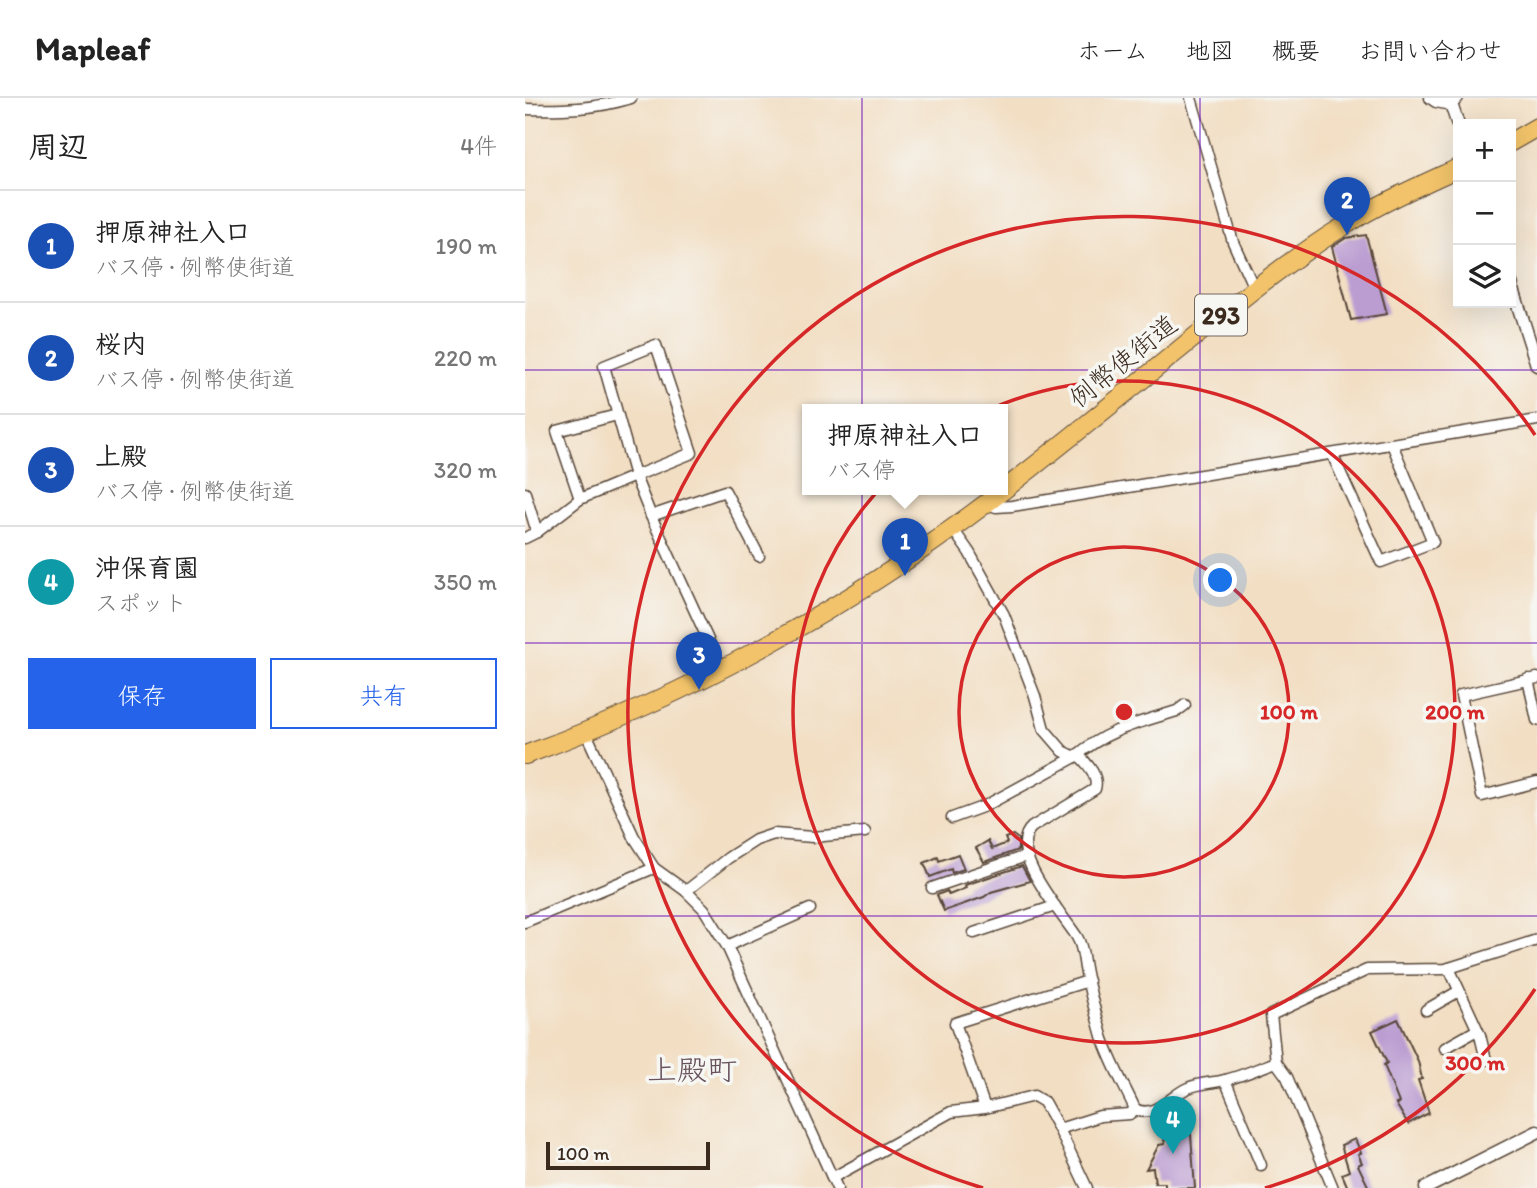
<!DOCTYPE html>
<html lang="ja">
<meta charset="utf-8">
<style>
:root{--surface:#fff;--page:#f6f6f6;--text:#222;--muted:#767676;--line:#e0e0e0;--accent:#2563eb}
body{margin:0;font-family:Itim,"Klee One",sans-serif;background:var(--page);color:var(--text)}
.controls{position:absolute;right:21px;top:21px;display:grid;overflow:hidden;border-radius:0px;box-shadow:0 7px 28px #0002}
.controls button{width:63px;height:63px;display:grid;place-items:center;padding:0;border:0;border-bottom:2px solid var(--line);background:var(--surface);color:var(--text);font:35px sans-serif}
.scale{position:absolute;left:21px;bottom:18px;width:164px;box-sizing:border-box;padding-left:7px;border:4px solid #3b2a1e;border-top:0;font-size:19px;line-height:24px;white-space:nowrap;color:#3b2a1e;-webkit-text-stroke:5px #f6f6f2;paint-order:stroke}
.you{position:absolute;left:696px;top:483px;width:24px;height:24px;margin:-18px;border:5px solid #fff;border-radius:50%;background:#1a73e8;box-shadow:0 0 0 10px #1a73e833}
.badge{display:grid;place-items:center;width:46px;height:46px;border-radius:50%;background:var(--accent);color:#fff;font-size:23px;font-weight:700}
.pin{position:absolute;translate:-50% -58px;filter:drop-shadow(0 2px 4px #0008)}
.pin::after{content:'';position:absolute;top:37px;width:24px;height:21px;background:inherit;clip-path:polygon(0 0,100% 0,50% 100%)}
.popup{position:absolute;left:277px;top:306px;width:206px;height:91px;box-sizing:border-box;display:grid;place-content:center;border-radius:0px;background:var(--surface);filter:drop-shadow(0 2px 5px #0005);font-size:23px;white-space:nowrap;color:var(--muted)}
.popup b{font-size:26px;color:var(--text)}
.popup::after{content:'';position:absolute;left:50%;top:100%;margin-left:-14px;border:14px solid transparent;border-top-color:var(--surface)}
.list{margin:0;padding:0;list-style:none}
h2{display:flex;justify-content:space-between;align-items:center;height:91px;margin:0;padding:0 28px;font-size:30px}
h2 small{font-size:23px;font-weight:400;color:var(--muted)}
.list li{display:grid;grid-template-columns:46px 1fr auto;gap:21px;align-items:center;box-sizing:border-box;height:112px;padding:0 28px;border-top:2px solid var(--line)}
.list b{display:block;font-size:26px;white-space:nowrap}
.list p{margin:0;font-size:23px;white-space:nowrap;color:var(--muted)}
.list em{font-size:23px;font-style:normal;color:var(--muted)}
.actions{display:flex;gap:14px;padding:21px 28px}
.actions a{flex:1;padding:16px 0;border:2px solid var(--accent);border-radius:0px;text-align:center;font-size:24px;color:var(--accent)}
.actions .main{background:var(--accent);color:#fff}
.icon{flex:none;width:38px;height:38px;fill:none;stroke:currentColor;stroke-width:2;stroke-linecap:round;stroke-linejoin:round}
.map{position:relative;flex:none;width:1012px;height:1090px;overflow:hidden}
header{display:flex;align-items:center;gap:42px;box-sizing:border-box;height:98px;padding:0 35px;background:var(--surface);border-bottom:2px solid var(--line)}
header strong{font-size:33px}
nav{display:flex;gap:38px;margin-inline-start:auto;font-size:24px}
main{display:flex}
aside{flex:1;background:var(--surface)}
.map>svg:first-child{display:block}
.building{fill:#bb9dd2}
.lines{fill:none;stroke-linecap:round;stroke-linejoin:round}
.minor-casing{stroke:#564537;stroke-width:13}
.tertiary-casing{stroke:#564537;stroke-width:15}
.trunk-casing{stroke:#564537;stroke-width:20}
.minor{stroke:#fff;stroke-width:10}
.tertiary{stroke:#fff;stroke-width:12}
.trunk{stroke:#f2c36a;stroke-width:18}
.grid{fill:none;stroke:#7b2cbf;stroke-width:2;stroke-opacity:0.55}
.ring{fill:none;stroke:#d62828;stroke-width:3.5}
.labels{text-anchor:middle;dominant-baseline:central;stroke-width:7;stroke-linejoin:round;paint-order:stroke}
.shield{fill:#f6f6f2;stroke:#73675e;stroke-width:2}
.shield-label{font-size:24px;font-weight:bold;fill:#3b2a1e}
.street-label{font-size:26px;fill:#3b2a1e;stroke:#f6f6f2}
.quarter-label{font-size:30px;fill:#68525d;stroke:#f6f6f2}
.centre{fill:#d62828;stroke:#f6f6f2;stroke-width:3.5}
.ring-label{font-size:21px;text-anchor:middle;font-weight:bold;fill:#d62828;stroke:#f6f6f2;stroke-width:7;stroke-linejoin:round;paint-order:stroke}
</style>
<header>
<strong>Mapleaf</strong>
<nav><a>ホーム</a><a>地図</a><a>概要</a><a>お問い合わせ</a></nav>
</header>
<main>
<aside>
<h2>周辺<small>4件</small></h2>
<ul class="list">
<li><span class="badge" style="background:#1a4fb4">1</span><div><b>押原神社入口</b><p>バス停 · 例幣使街道</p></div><em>190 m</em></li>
<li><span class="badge" style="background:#1a4fb4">2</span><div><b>桜内</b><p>バス停 · 例幣使街道</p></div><em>220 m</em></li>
<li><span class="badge" style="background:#1a4fb4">3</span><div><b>上殿</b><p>バス停 · 例幣使街道</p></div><em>320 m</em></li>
<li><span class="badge" style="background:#0f9aa8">4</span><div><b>沖保育園</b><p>スポット</p></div><em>350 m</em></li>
</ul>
<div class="actions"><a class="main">保存</a><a>共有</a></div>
</aside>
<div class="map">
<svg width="1012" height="1090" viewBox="0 0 1012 1090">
<rect width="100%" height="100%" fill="#f6f6f2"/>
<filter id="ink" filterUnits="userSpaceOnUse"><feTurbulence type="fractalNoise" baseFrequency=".0143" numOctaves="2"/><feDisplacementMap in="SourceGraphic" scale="14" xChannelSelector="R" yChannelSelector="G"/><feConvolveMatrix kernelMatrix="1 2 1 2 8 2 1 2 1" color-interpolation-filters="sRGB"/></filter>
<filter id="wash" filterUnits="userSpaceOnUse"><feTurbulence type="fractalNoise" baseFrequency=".00686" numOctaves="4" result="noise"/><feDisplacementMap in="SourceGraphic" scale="28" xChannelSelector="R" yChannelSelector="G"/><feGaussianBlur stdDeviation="1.57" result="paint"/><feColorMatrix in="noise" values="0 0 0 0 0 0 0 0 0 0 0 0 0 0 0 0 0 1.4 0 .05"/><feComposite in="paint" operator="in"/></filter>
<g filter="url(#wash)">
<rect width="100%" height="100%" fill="#f2dec3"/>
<g id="blocks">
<g class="building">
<polygon points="841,137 862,216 826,222 807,149 821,140"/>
<polygon points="488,737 493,741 493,752 459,764 451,750 463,743 467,751 482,745 480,740"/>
<polygon points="433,756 439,771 427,775 426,771 405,779 399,765 413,759 414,763"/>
<polygon points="497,768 505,783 466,794 459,799 419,813 412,797 422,793 424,797 441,790 440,787"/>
<polygon points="873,921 893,963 897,981 893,982 904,1015 883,1026 871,1006 874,1005 859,967 862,965 847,933"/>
<polygon points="665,1024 670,1090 640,1090 640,1085 630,1085 628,1070 621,1071 634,1047 640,1046 639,1040 645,1040 644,1029"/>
<polygon points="830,1041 836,1055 833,1056 837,1065 833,1067 844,1090 823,1090 817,1076 824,1073 816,1047"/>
</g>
</g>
</g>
<g filter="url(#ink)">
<use href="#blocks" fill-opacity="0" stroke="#564537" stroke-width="2"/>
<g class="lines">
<g class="minor-casing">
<g id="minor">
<polyline points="666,0 708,144 729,190"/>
<polyline points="905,0 911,4 926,7 933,0"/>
<path d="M 0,11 C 37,12 71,11 106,0"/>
<polygon points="131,247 167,355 110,378 79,268"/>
<polyline points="807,356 856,464 908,444 867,346"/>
<polyline points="0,395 12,434"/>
<polyline points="55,401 32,333 92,317"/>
<polyline points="461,405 471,409 487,408 1012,322"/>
<polyline points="126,418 196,570"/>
<polyline points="0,440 12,434 55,401 110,378 126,418 200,393 234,458"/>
<polyline points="1012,580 936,597 957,698 1012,684"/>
<polyline points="1003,581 1012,622"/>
<polyline points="61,635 109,739 129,770 161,793 179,811 202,848 312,1090"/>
<path d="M 553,656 C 562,666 574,677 570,691 L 507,729 C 480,752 539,818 552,839 C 558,849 558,859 560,870 C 564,893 571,916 577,938 C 585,963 599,987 610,1011 C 629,1022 647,996 663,990 C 674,985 688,985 700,982 C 717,978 734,970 751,964"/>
<path d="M 550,659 C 581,632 613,625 652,613 L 660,607"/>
<polyline points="427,720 460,708 550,659 538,653 519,631 510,598 479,517 444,454 427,430"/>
<polyline points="407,790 501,758"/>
<polyline points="161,793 203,760 231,742 249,736 288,739 340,734"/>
<polyline points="0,824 129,770"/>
<polyline points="449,835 530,808"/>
<polyline points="202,848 285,811"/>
<polyline points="924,870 955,937 961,962"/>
<polyline points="901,912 934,893"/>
<polyline points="920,950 952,932"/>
<polyline points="700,982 736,1067"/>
<polyline points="460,1010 509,998 519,1004 534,1031"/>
<polyline points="307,1080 426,1014 460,1010 430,925 563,883"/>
<polyline points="562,1090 534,1031 575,1018 605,1016 610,1011"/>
<polyline points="808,1090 762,979 751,964 746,917 842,872 921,871 1012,842"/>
</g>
</g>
<g class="tertiary-casing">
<g id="tertiary">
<polyline points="924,0 933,27"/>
<polyline points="986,185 1012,267"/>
<polyline points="901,1090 1012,1034"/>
</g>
</g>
<g class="trunk-casing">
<g id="trunk">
<polyline points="986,44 1012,29"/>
<path d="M 0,657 C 164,597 323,510 463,404 C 526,356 588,305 650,255 C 705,210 759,165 819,128 C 855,105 894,88 933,70"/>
</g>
</g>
<use href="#minor" class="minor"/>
<use href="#tertiary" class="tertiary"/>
<use href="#trunk" class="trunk"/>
</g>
</g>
<path class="grid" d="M 337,0 L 337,1090M 675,0 L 675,1090M 0,272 L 1012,272M 0,545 L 1012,545M 0,818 L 1012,818"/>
<g class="ring">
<circle cx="599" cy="614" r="165"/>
<circle cx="599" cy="614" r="331"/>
<path d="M1010 891A496 496 0 0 1 740 1090M458 1090A496 496 0 1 1 1010 337"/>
</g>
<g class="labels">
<rect class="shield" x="670" y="196.5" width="52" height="41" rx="5"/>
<g class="shield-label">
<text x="696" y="217">293</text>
</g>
<g class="street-label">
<text transform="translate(598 263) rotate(-39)">例幣使街道</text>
</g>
<g class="quarter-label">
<text x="167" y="971">上殿町</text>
</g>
</g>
<circle cx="599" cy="614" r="10" class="centre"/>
<g class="ring-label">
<text x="764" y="621">100 m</text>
<text x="930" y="621">200 m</text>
<text x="950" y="972">300 m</text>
</g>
</svg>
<div class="controls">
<button>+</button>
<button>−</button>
<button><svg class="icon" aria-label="layers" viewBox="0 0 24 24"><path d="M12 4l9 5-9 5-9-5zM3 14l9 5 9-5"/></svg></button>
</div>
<div class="scale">100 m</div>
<div class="you"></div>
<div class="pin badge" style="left:380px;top:478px;background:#1a4fb4">1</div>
<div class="popup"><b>押原神社入口</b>バス停</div>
<div class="pin badge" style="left:822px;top:137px;background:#1a4fb4">2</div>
<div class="pin badge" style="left:174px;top:592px;background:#1a4fb4">3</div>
<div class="pin badge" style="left:648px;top:1056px;background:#0f9aa8">4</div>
</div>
</main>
